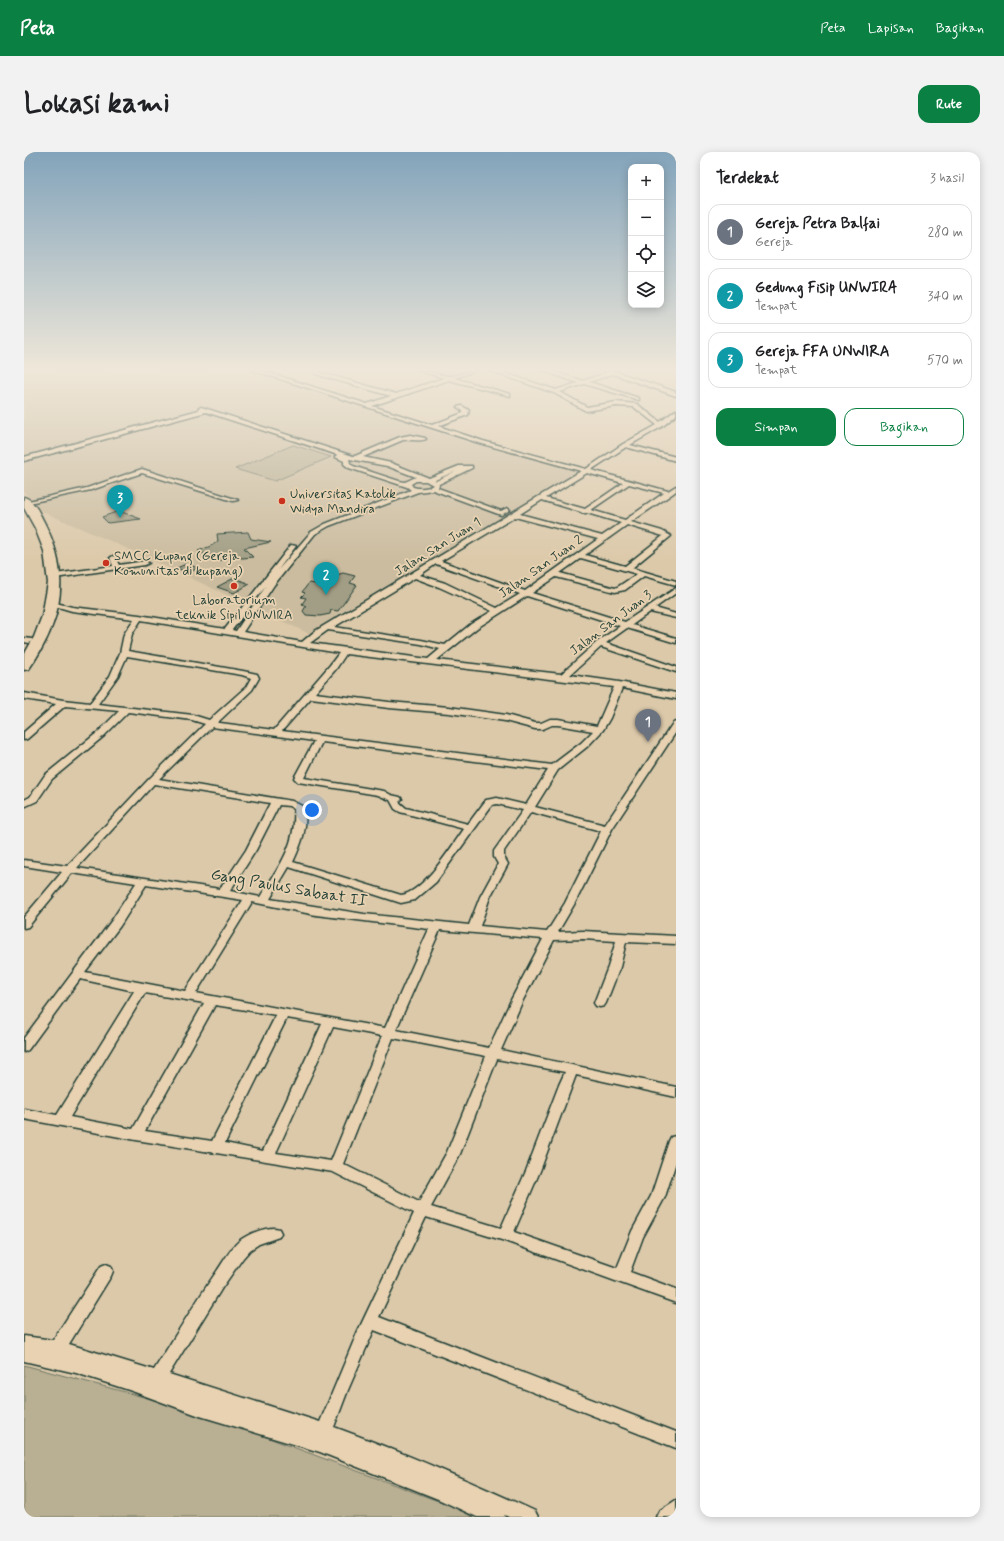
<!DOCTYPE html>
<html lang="id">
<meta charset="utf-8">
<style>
:root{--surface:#fff;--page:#f2f2f2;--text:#202124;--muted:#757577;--line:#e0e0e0;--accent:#0b8043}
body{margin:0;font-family:Mynerve,sans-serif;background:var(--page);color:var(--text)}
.controls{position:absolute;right:12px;top:12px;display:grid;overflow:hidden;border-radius:8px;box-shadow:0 2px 10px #0003}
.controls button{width:36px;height:36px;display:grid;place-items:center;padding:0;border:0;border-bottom:1px solid var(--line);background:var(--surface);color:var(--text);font:20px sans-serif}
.you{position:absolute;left:288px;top:658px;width:14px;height:14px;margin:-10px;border:3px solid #fff;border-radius:50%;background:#1a73e8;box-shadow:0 0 0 6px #1a73e833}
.badge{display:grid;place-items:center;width:26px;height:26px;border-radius:50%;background:var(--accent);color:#fff;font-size:13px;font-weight:700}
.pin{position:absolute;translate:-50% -33px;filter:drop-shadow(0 1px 2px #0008)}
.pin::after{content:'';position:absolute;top:21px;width:14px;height:12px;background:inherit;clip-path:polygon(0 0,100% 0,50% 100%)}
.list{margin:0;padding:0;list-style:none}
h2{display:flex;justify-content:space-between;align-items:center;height:52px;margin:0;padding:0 16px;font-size:17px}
h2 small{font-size:13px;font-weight:400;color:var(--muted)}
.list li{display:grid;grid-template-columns:26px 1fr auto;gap:12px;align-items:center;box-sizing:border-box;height:56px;margin:0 8px 8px;padding:0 8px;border:1px solid var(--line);border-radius:12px}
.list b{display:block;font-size:15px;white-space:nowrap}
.list p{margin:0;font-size:13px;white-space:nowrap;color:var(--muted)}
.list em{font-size:13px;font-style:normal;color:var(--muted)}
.actions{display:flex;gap:8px;padding:12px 16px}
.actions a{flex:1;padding:9px 0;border:1px solid var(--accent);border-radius:12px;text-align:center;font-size:14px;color:var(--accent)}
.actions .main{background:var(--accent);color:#fff}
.icon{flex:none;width:22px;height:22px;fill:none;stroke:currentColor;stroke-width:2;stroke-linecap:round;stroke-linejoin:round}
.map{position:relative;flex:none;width:652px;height:1365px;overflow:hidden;border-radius:12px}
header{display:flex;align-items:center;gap:24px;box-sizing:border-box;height:56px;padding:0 20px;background:var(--accent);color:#fff}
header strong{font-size:19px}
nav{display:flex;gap:22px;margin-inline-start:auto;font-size:14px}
.intro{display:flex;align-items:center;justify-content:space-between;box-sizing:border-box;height:96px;padding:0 24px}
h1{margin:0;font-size:28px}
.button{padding:10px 18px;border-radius:12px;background:var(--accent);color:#fff;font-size:14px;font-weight:700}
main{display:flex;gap:24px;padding:0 24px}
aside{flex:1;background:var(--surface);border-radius:12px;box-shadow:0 2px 10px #0003}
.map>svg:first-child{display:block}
.built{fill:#cbbc9f}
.green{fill:#b9af93;stroke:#6c7664}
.building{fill:#a29e85;stroke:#1f3d34}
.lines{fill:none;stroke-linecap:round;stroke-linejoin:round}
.street-casing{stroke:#1f3d34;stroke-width:3}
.highway-casing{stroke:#1f3d34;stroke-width:3}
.street{fill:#e8d2b1;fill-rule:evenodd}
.highway{fill:#e8d2b1;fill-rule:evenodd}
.poi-dot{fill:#c8321e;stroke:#e8d2b1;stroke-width:1.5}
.labels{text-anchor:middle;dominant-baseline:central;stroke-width:3.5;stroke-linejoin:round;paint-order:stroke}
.far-poi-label{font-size:13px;fill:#1f3d34;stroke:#e8d2b1;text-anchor:start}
.far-street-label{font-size:13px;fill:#1f3d34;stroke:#e8d2b1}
.street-label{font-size:16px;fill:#1f3d34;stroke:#e8d2b1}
</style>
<header>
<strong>Peta</strong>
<nav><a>Peta</a><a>Lapisan</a><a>Bagikan</a></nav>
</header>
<div class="intro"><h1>Lokasi kami</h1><a class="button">Rute</a></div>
<main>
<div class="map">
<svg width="652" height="1365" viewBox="0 0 652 1365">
<rect width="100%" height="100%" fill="#dcc9aa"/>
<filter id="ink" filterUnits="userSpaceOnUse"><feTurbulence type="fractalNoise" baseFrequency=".025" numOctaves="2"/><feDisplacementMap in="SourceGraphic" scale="8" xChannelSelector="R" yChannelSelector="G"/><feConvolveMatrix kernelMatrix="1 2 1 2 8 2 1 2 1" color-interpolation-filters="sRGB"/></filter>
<g filter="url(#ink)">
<polygon class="built" points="0,218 225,218 468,295 557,320 288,483 109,399 17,359 0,340"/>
<g class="green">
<polygon points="269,293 307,305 251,329 211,317"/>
<polygon points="0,1213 172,1259 425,1353 449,1365 0,1365"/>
</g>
<g class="building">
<polygon points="95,359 117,367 84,371 78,365"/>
<polygon points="224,380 227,387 247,390 220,396 229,405 219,406 207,405 194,409 174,399 187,394 194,389 193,382"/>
<polygon points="162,412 174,416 164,421 153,416"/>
<polygon points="319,421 331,424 326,431 333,433 314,459 307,458 306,462 296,464 282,463 279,459 282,454 278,452 282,446 277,445 281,441 278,440 285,431 292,432 296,426 303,428 306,425"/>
<polygon points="210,426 226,432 210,441 193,435"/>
</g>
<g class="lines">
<g class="street-casing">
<g id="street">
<path d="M 228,218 L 236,218 L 343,252 L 367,244 L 291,222 L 290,218 L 295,218 L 295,220 L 372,242 L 420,226 L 393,218 C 404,218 413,223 424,224 C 432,225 444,218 454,218 L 430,226 L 486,242 L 486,244 L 425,228 L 348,254 L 408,273 L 439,261 L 439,259 L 433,255 L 438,254 L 445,258 L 444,263 L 414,274 L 459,289 L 562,317 L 599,292 L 633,273 L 610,255 L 592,254 L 562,259 L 530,241 L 463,218 L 471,218 L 532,238 L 554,231 L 517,218 L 525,218 L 559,229 L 584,220 L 580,218 L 590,219 L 652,240 L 652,244 L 589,222 L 565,230 L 615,246 L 615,248 L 560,232 L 536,240 L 563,255 L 592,250 L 613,252 L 636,270 L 652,258 L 652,263 L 639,274 L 606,293 L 652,305 L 652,309 L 602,295 L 567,318 L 644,339 L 652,334 L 652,339 L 648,342 L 607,370 L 638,379 L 647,384 L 608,416 L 652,429 L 652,433 L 620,424 L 601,438 L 591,440 L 532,425 L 508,441 L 601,470 L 652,436 L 652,441 L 631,456 L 652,462 L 652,466 L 626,460 L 608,473 L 652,486 L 652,491 L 603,476 L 582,491 L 652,515 L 652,520 L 577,495 L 546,523 L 595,530 L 652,541 L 652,547 L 598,536 L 586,566 L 579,578 L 564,594 L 534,618 L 511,655 L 581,673 L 649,571 L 652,570 L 652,580 L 588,677 L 551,751 L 534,780 L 559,779 L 652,784 L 652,792 L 602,790 L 596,815 L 582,851 L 580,854 L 576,855 L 572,854 L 570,851 L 584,815 L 592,789 L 559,787 L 530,788 L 499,848 L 477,898 L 652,935 L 652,945 L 552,923 L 516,1019 L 490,1080 L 593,1116 L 608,1079 L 627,1044 L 645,989 L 647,985 L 652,984 L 652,1010 L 641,1045 L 619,1085 L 606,1120 L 652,1137 L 652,1151 L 481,1089 L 402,1065 L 355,1165 L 652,1280 L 652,1296 L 350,1178 L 324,1238 L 310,1275 C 378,1300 445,1329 511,1359 L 514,1365 L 485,1365 L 480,1363 L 481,1365 L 453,1365 L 414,1347 L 296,1300 L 176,1264 L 108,1239 L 52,1221 L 0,1209 L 0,1184 L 29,1188 L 77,1114 L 82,1112 L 87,1114 L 89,1119 L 87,1124 L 45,1192 L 130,1218 C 151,1185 171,1150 193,1119 C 200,1109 206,1097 215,1089 C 224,1082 245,1073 255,1077 L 257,1081 L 255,1085 L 235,1092 L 226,1098 L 219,1106 L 198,1136 L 145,1222 L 296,1270 L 333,1181 L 390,1061 L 309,1020 L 112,988 L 0,967 L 0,957 L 33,963 L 110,839 L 56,827 L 4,898 L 0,900 L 0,886 L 88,768 L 112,731 L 48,721 L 4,775 L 0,776 L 0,765 L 38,720 L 0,714 L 0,708 L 43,714 L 125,627 L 181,572 L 168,568 L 104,560 L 80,584 L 28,627 L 13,649 L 0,655 L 0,648 L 6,645 L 21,623 L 74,580 L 95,559 L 41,554 L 3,587 L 0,588 L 0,580 L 32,552 L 0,547 L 0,541 L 39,548 L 66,551 L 86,524 L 96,501 L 100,482 L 110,467 L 48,459 L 24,452 L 28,450 L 48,455 L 115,463 L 201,477 L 267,393 L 272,394 L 254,418 L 287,380 L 301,372 L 387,338 L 383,335 L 325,316 L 320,312 L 320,309 L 311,305 L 314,303 L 182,260 L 0,309 L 0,305 L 175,258 L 174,257 L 177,255 L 329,304 L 331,304 L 376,285 L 386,283 L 401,286 L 402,287 C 397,290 386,287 379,288 L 339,305 L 367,311 L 405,326 L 435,314 L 448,314 L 448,316 L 415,332 L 414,336 L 477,359 L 483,356 L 486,358 L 477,363 L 409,338 L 394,340 L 305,374 L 291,382 L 250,433 L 219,480 L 278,490 L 291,479 L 557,319 L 455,291 ZM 325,307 L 363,314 L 392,325 L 381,330 L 375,329 L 329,314 L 326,311 ZM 432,319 L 412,329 L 411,328 ZM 563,321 L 599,331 L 561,357 L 522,346 ZM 392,329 L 402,329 L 409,333 C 403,337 396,337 389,335 L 387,332 ZM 605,332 L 640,341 L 601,368 L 567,358 ZM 518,348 L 557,360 L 558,361 L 563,361 L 597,371 L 578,384 L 496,362 ZM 491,365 L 574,387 L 501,439 L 417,409 ZM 603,373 L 639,384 L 601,414 L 561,403 ZM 557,406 L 613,422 L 595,434 L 591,436 L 536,421 ZM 412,412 L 496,442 L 473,456 L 421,431 L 396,423 ZM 391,426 L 415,435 L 468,459 L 447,472 L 421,493 L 397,488 L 310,475 ZM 242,434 L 212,479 L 208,478 ZM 503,444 L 596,474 L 573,490 L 537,522 L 413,508 L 453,476 ZM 117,468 L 315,501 L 306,513 L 250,578 L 196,571 L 193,571 L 228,538 L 235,526 L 233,522 L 219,519 L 104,499 L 108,482 ZM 304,478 L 397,492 L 416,497 L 404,507 L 286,491 ZM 322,502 L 590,535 L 573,574 L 534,567 L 526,567 L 517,571 L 511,571 L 482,563 L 425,555 L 365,550 L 291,541 L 312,517 ZM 103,504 L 218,523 L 227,526 L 222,535 L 185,568 L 169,563 L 74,552 L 94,524 ZM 287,546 L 365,556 L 425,561 L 481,569 L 511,577 L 519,577 L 528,573 L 534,573 L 569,579 L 557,591 L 528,613 L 258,579 ZM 188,575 L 290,589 L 270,626 L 274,630 L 354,643 L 366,648 L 371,657 L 376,660 L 440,677 C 427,695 399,741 377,743 L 269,710 C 276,695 287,670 278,654 L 268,649 L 135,627 ZM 298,590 L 524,618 L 502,653 L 473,646 L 462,648 L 444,672 L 382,656 L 375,650 L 378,647 L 376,645 L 367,643 L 360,639 L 280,626 ZM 130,632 L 246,651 L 222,698 L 196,737 L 53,716 ZM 473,652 L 499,658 L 470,699 L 470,705 L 474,712 L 456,745 L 445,773 L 340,762 L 246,747 L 265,715 L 377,751 L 391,748 L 412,730 L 468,653 ZM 255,653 L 265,654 L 270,657 C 273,692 254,717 236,745 L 206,739 L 232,698 ZM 507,660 L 577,679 L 541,751 L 523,780 L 456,774 L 466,745 L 484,712 L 480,705 L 480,699 ZM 122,733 L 219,748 L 161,839 L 61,820 L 96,774 ZM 228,750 L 292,763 L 405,777 L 361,876 L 172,841 ZM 416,778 L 519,787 L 487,848 L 465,896 L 372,878 ZM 121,841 L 180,851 L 109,977 L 46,965 ZM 191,853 L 252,863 L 188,989 L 121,979 ZM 263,866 L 298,872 L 239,999 L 201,991 ZM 309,875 L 358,884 L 307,1009 L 252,1001 ZM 369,886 L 462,904 L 423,1000 L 395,1050 L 319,1012 ZM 473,907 L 541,920 L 535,933 L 502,1019 L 477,1076 L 407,1055 L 436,1002 Z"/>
<polygon points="118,317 214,348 209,349 118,321 67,338 0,352 0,350 63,336"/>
<polygon points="89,404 91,405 95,413 121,409 125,411 121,413 31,426 27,424 31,422 89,414 86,406"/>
<polygon points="0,486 8,487 9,489 5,491 0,490"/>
<polygon points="652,1348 652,1365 632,1365 635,1359"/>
</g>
</g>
<g class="highway-casing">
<path id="highway" d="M 0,345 C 9,347 16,362 20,370 C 48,424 38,469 5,517 L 0,518 L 0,503 L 10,485 L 18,464 L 24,431 L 20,399 L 11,376 L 0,356 Z"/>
</g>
<use href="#street" class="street"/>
<use href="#highway" class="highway"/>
</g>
</g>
<linearGradient id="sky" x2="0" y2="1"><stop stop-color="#83a4bb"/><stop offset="0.53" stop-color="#efe7d9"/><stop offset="1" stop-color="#efe7d9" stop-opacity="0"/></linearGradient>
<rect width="652" height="410" fill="url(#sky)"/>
<g class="poi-dot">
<circle cx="258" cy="349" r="4"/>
<circle cx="82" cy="411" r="4"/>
<circle cx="210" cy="434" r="4"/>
</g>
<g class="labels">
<g class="far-poi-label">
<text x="266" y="342">Universitas Katolik<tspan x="266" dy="15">Widya Mandira</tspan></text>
<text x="90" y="404">SMCC Kupang (Gereja<tspan x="90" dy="15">Komunitas di kupang)</tspan></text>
<text x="210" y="448" text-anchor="middle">Laboratorium<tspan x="210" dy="15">teknik Sipil UNWIRA</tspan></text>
</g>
<g class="far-street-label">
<text transform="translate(414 395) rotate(-32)">Jalan San Juan 1</text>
<text transform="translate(517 415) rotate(-35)">Jalan San Juan 2</text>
<text transform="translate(587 471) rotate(-37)">Jalan San Juan 3</text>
</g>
<g class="street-label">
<text transform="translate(265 736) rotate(10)">Gang Paulus Sabaat II</text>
</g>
</g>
</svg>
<div class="controls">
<button>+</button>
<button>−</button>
<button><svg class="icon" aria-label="locate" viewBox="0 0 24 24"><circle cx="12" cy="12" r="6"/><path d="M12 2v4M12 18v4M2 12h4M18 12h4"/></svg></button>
<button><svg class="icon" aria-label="layers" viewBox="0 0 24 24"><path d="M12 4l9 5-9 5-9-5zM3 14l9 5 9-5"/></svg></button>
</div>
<div class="you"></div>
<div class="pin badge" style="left:624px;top:590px;background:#6b7280">1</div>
<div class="pin badge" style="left:302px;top:443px;background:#0f9aa8">2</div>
<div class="pin badge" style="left:96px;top:366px;background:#0f9aa8">3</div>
</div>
<aside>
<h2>Terdekat<small>3 hasil</small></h2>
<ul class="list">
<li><span class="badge" style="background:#6b7280">1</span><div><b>Gereja Petra Balfai</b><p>Gereja</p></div><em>280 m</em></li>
<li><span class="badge" style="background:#0f9aa8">2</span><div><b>Gedung Fisip UNWIRA</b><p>Tempat</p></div><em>340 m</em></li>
<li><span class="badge" style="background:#0f9aa8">3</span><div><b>Gereja FFA UNWIRA</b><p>Tempat</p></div><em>570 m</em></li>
</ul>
<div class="actions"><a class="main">Simpan</a><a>Bagikan</a></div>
</aside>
</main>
